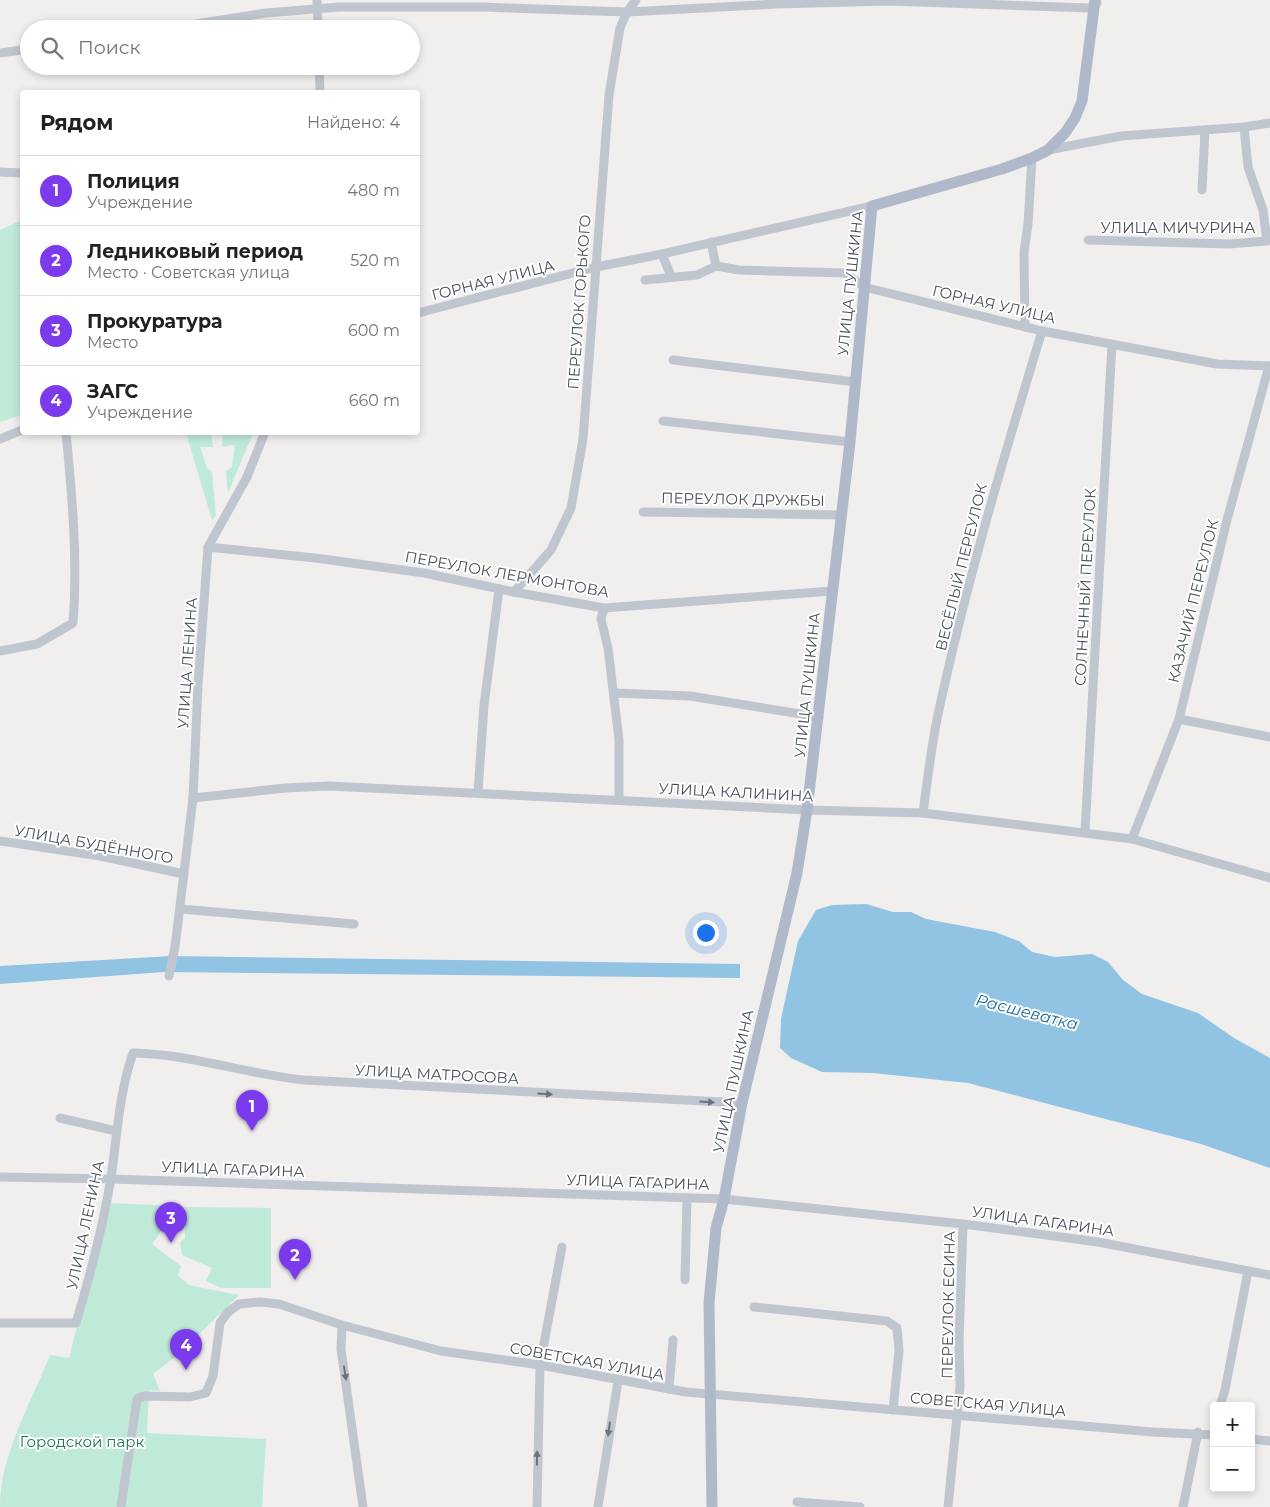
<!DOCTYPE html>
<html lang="ru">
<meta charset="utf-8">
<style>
:root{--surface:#fff;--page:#f6f6f6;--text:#202124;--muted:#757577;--line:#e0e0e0;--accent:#7c3aed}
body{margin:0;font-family:Montserrat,sans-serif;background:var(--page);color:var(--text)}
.controls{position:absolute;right:15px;bottom:15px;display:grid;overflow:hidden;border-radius:5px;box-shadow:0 2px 8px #0003}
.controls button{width:45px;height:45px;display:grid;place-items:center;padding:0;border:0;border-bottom:1px solid var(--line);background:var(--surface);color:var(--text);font:25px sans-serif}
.you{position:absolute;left:705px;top:932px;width:18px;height:18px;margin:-12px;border:4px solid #fff;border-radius:50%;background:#1a73e8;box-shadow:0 0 0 8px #1a73e833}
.badge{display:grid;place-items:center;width:32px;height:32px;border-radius:50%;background:var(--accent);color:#fff;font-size:16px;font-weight:700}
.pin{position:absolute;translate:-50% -41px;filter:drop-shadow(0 1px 2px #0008)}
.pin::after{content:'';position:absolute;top:26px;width:18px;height:15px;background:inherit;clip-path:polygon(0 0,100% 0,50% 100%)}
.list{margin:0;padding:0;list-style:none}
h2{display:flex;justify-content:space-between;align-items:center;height:65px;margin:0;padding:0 20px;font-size:21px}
h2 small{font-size:16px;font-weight:400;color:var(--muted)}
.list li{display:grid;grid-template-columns:32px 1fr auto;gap:15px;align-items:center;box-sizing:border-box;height:70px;padding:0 20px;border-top:1px solid var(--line)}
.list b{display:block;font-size:19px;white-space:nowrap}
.list p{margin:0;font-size:16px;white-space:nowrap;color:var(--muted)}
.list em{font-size:16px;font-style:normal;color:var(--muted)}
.icon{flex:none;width:28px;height:28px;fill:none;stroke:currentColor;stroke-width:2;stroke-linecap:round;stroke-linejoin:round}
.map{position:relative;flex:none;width:1270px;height:1507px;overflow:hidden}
.search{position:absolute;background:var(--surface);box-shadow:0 2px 8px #0003;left:20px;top:20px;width:400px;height:55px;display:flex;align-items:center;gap:12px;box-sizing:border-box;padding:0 18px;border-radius:28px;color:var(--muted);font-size:19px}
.panel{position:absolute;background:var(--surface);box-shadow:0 2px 8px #0003;left:20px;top:90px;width:400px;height:345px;border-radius:5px}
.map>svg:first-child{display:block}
.green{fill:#c0ead8}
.water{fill:#91c3e3}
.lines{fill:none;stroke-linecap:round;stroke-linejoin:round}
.minor{stroke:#c0c6cf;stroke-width:9}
.major{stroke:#b0b9ca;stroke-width:11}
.oneway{fill:#6c727d}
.labels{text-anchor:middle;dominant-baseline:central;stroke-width:4;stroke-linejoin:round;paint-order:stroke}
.street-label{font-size:15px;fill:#484e5a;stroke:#fff}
.park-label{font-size:15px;fill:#1f745a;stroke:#fff}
.water-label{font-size:16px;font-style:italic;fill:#19689b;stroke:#fff}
</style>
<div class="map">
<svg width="1270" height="1507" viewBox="0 0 1270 1507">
<rect width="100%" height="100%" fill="#f1efee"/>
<g class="green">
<polygon points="22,220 22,415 0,422 0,230"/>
<polygon points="186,433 211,433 213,447 200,447 207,468 212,472 216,516 212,520"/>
<polygon points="223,433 253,433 228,493 226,471 232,467 235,445 222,447"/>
<path d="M 108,1203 L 178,1206 L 178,1222 L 163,1229 L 152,1244 L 181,1266 L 178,1276 L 189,1285 L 239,1295 L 179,1354 L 153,1374 L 160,1391 L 149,1390 L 147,1433 L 266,1439 L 262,1507 L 0,1507 C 0,1455 31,1403 50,1355 L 69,1358 Z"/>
<polygon points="185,1207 271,1208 271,1288 221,1288 206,1281 212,1268 182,1255 180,1242 185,1238"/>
</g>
<g class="water">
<polygon points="866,904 893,912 911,912 926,919 995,932 1019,941 1032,952 1055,957 1092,954 1108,962 1123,980 1142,994 1198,1013 1234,1038 1270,1058 1270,1168 1201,1144 968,1083 873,1073 822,1072 791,1058 780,1048 781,1019 798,941 816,910 832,905"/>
<polygon points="171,956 740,964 740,978 164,972 0,984 0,966"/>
</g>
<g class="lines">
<g class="minor">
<polyline points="317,0 318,29"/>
<polyline points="163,29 266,13 339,7 482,7 627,12 776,4 889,1 1089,8 1097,3"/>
<polyline points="0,53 29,49"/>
<polyline points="319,66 320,92"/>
<polyline points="1048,150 1121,136 1244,127 1270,123"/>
<polyline points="0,172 22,173"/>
<polyline points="1202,190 1205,130"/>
<polyline points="1088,240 1229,244 1267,241 1263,210 1248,167 1244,127"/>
<polyline points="711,242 716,266"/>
<polyline points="662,254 671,276"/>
<polyline points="645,280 697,275 716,266 739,270 845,273 864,287 1042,331 1217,364 1270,366"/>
<polyline points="418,313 596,267 662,254 872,206"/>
<polyline points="1025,327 1024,252 1028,224 1032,158"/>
<polyline points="673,360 856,382"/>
<polyline points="663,421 850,442"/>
<polyline points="0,439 22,430"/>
<polyline points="643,512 842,515"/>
<polyline points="208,547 315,558 424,573 514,592 604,608 832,591"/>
<polyline points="514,592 551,550 571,508 583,439 609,95 620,28 627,12 636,0"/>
<polyline points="604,608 601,619 608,648 619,740 619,800"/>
<path d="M 0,651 L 37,644 L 73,623 C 78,560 72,495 66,432"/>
<polyline points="614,693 690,696 819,717"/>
<polyline points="1179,719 1270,737"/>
<polyline points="478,792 484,705 499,589"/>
<polyline points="193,798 285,788 329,786 807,810 923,813 1132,839 1270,878"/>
<path d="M 923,813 C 927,782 931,750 937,719 C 965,588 1003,459 1042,331"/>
<polyline points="1085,832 1112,344"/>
<polyline points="1132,839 1179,719 1227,520 1269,366"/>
<polyline points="0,841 100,856 184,874"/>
<polyline points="180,909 354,924"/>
<polyline points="169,976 175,947 193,798 198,685 208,547 247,477 265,432"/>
<polyline points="60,1118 116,1131"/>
<polyline points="0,1177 111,1179 724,1199 963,1224 1098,1242 1270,1275"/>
<polyline points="685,1280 687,1198"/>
<polyline points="754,1307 887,1321 897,1328 899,1350 893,1410"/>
<path d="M 0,1323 L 76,1323 C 90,1276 103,1226 111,1178 C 117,1136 119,1093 133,1053 C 190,1054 246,1074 304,1080 L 742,1103"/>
<polyline points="342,1325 341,1349 363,1507"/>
<polyline points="669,1389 673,1340"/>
<polyline points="1220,1406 1225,1390 1248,1271"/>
<polyline points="1251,1439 1270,1441"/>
<polyline points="797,1502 860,1507"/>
<polyline points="121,1507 137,1399 144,1396 190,1397 206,1393 213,1376 220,1323 228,1312 239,1304 260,1302 279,1304 342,1325 441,1351 540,1365 686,1392 1153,1432 1214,1435"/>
<polyline points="537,1507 540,1365 562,1247"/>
<polyline points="598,1507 618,1381"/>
<polyline points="948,1507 960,1386 959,1342 963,1224"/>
<polyline points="1183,1507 1198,1432"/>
</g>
<polyline class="major" points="712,1507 709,1303 716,1228 724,1199 742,1103 797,873 807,810 850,442 872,206 1002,169 1032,158 1048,150 1065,133 1075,118 1082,101 1095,0"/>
</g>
<defs><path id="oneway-solid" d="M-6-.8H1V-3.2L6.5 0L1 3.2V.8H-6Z" transform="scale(1.25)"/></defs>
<g class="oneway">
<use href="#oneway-solid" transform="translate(545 1094) rotate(3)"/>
<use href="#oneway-solid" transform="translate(707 1102) rotate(3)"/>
<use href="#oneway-solid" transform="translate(345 1373) rotate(81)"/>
<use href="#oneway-solid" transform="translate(609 1429) rotate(98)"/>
<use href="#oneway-solid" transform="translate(537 1458) rotate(-89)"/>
</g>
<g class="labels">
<g class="street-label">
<text x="1178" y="227">УЛИЦА МИЧУРИНА</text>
<text transform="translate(493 280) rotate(-14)">ГОРНАЯ УЛИЦА</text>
<text transform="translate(850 283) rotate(-84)">УЛИЦА ПУШКИНА</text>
<text transform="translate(579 302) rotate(-86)">ПЕРЕУЛОК ГОРЬКОГО</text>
<text transform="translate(994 304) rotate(13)">ГОРНАЯ УЛИЦА</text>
<text transform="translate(743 499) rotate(1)">ПЕРЕУЛОК ДРУЖБЫ</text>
<text transform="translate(961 567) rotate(-76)">ВЕСЁЛЫЙ ПЕРЕУЛОК</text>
<text transform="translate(507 574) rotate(10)">ПЕРЕУЛОК ЛЕРМОНТОВА</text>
<text transform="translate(1085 587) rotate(-87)">СОЛНЕЧНЫЙ ПЕРЕУЛОК</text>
<text transform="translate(1193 601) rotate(-76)">КАЗАЧИЙ ПЕРЕУЛОК</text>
<text transform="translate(187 663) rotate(-86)">УЛИЦА ЛЕНИНА</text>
<text transform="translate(807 685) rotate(-84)">УЛИЦА ПУШКИНА</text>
<text transform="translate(736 792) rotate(3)">УЛИЦА КАЛИНИНА</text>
<text transform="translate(94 844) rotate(10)">УЛИЦА БУДЁННОГО</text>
<text transform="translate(437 1074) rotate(3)">УЛИЦА МАТРОСОВА</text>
<text transform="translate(733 1081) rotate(-78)">УЛИЦА ПУШКИНА</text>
<text transform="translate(233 1169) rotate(2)">УЛИЦА ГАГАРИНА</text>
<text transform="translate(638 1182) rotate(2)">УЛИЦА ГАГАРИНА</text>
<text transform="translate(1043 1221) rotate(8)">УЛИЦА ГАГАРИНА</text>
<text transform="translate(85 1225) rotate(-78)">УЛИЦА ЛЕНИНА</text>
<text transform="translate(948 1305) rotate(-89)">ПЕРЕУЛОК ЕСИНА</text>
<text transform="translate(587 1361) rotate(10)">СОВЕТСКАЯ УЛИЦА</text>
<text transform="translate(988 1404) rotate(5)">СОВЕТСКАЯ УЛИЦА</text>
</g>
<g class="park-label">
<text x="82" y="1441">Городской парк</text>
</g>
<g class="water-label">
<text transform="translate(1027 1012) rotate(14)">Расшеватка</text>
</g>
</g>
</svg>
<div class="controls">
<button>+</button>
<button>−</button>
</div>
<div class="you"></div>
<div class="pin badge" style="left:252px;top:1131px">1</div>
<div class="pin badge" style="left:295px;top:1280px">2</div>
<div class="pin badge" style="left:171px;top:1243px">3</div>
<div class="pin badge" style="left:186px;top:1370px">4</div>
<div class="search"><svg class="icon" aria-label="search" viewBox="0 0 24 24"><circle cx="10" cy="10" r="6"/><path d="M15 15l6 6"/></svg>Поиск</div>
<section class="panel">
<h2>Рядом<small>Найдено: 4</small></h2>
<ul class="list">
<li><span class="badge">1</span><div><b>Полиция</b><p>Учреждение</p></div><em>480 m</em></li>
<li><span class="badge">2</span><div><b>Ледниковый период</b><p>Место · Советская улица</p></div><em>520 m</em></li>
<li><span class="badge">3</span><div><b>Прокуратура</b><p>Место</p></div><em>600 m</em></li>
<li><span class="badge">4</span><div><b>ЗАГС</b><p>Учреждение</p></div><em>660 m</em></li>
</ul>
</section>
</div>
